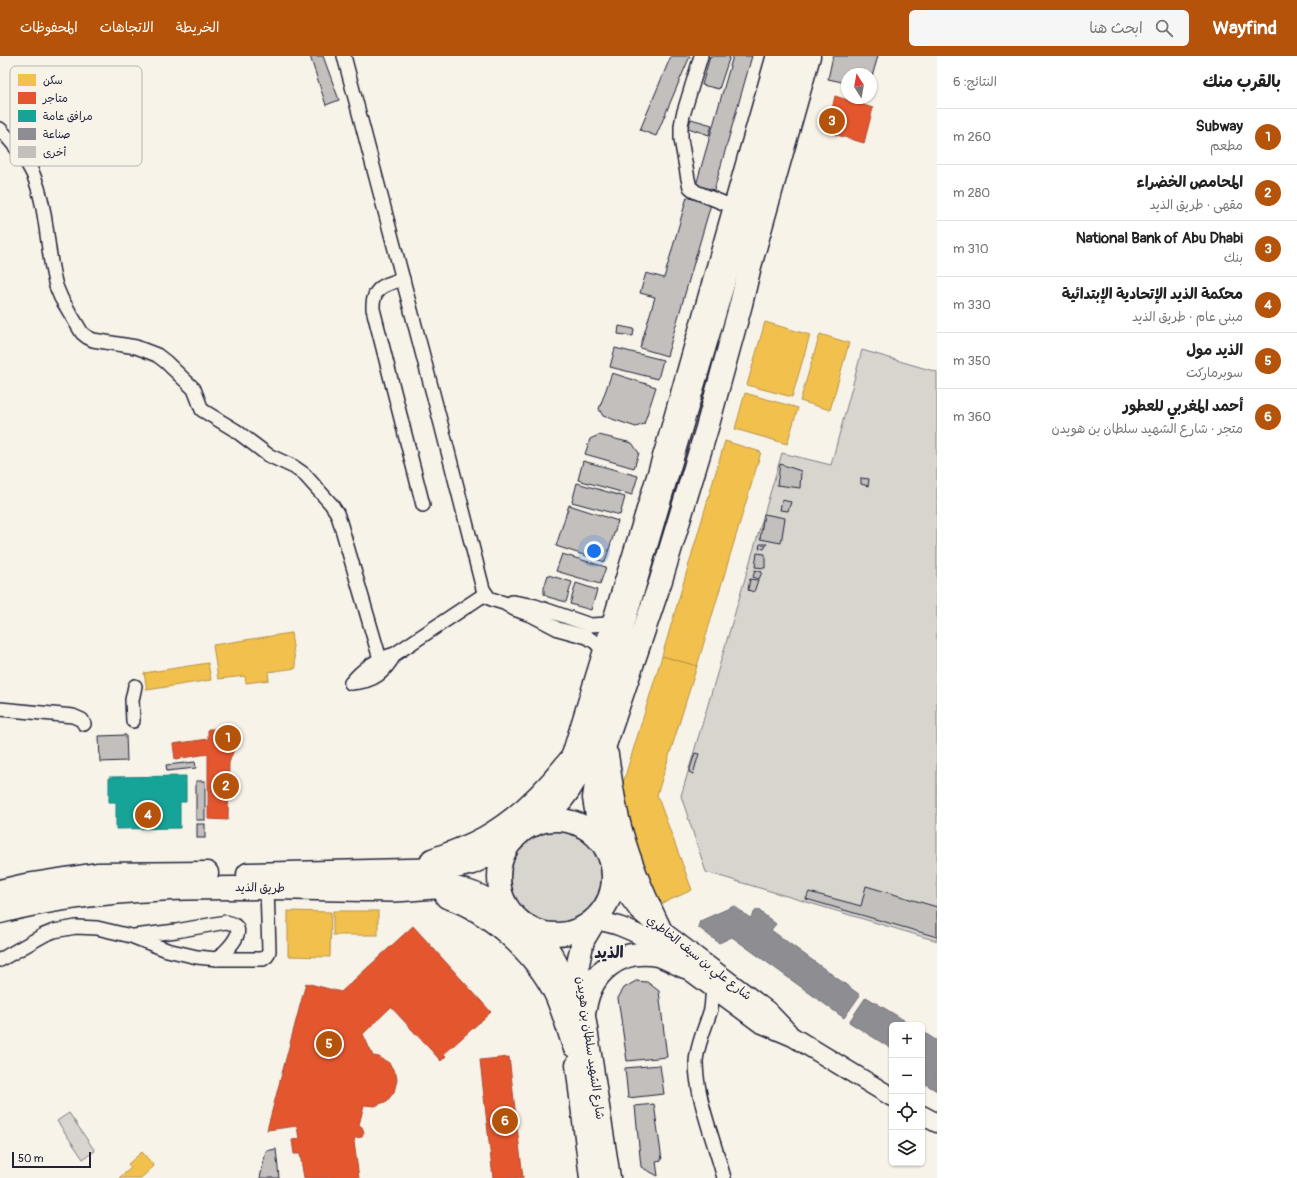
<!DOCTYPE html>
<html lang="ar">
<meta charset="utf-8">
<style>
:root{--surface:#fff;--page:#f6f6f6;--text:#222;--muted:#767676;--line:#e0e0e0;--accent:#b45309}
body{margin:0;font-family:Pangolin,"Playpen Sans Arabic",sans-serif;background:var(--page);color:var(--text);direction:rtl}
.controls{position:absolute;right:12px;bottom:12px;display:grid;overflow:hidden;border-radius:6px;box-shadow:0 1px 3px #0004}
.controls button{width:36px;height:36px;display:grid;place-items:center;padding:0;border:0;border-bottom:1px solid var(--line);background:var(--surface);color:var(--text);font:20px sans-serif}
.compass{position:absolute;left:841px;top:12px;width:36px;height:36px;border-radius:50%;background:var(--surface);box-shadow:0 1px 3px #0004;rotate:349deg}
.scale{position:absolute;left:12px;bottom:10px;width:79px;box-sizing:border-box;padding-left:4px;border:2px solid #22223b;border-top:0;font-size:11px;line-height:14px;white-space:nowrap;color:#22223b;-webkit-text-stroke:3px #f7f3e8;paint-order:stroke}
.you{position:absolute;left:594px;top:495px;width:14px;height:14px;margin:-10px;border:3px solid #fff;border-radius:50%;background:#1a73e8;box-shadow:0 0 0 6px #1a73e833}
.badge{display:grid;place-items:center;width:26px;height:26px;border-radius:50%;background:var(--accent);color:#fff;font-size:13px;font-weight:700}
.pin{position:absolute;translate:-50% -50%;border:2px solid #fff;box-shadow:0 1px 4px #0006}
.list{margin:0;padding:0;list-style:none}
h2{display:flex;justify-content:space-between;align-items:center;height:52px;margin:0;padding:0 16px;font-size:17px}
h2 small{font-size:13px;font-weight:400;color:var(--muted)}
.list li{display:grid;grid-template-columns:26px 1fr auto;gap:12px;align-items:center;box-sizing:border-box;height:56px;padding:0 16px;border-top:1px solid var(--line)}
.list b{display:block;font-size:15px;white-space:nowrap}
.list p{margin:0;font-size:13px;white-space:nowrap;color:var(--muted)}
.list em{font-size:13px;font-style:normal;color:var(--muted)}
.icon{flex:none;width:22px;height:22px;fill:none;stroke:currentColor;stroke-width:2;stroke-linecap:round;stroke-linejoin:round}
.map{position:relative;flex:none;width:937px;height:1122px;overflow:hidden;direction:ltr}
header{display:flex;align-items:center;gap:24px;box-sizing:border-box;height:56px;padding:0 20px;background:var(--accent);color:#fff}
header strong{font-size:19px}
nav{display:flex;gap:22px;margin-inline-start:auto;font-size:14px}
.search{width:280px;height:36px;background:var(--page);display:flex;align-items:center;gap:10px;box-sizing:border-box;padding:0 14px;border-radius:6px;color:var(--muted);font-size:15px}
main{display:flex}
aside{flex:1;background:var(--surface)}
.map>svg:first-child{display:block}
.green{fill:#d8d5cf;stroke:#7d7c85}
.homes{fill:#f2c14e;stroke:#b49148}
.shops{fill:#e4572e;stroke:#aa4732}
.public{fill:#17a398;stroke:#1a7c7c}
.industry{fill:#8d8d92;stroke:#6d6d78}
.building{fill:#c2bfbd;stroke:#22223b}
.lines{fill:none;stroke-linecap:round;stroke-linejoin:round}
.street-casing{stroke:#22223b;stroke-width:16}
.secondary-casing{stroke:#22223b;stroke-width:21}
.highway-casing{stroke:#22223b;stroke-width:25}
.street{stroke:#f7f3e8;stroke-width:13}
.secondary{stroke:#f7f3e8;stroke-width:18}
.highway{stroke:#f7f3e8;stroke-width:22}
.labels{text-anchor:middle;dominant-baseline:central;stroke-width:4;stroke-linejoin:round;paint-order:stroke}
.street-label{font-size:12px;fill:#22223b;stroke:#f7f3e8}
.district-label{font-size:16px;font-weight:bold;fill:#22223b;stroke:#f7f3e8}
.key{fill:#f7f3e8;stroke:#b7b4b4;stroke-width:1}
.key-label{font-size:11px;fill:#22223b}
</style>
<header>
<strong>Wayfind</strong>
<div class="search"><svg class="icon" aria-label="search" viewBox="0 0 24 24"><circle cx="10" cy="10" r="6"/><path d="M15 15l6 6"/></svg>ابحث هنا</div>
<nav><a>الخريطة</a><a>الاتجاهات</a><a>المحفوظات</a></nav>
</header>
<main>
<aside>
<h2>بالقرب منك<small>النتائج: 6</small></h2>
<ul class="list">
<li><span class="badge">1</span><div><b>Subway</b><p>مطعم</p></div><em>260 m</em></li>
<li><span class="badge">2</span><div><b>المحامص الخضراء</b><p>مقهى · طريق الذيد</p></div><em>280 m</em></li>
<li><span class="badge">3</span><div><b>National Bank of Abu Dhabi</b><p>بنك</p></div><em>310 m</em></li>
<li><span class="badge">4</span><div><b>محكمة الذيد الإتحادية الإبتدائية</b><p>مبنى عام · طريق الذيد</p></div><em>330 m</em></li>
<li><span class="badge">5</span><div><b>الذيد مول</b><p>سوبرماركت</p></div><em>350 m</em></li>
<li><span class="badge">6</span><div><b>أحمد المغربي للعطور</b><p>متجر · شارع الشهيد سلطان بن هويدن</p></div><em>360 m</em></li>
</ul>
</aside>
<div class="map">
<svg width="937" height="1122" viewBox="0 0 937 1122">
<rect width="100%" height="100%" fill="#f7f3e8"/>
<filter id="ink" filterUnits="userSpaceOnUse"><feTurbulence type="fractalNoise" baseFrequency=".025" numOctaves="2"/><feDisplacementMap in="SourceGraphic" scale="8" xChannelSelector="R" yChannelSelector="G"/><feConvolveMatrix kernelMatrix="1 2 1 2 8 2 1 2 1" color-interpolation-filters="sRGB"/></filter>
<g filter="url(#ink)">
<g class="green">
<polygon points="862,294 937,316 937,885 706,816 681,740 782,397 831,409"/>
<circle cx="558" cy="821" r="48"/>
<polygon points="69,1057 95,1095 83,1103 57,1065"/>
</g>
<g class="homes">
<polygon points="765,266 810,279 792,341 747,329"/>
<polygon points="820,278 849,287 830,354 800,345"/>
<polygon points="745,337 798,352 787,388 735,373"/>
<polygon points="725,385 761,396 697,610 662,600"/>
<polygon points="291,577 296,612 268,616 269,624 246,627 245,620 218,623 213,589"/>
<polygon points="662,600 697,610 657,739 692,834 659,849 619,740"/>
<polygon points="208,607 211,624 147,634 144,617"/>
<polygon points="288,855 331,856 330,901 288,900"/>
<rect x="333" y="855" width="45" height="24"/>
<polygon points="142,1096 154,1110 141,1122 119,1122 131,1112 128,1108"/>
</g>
<g class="shops">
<polygon points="835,40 873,52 864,87 827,76"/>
<polygon points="208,673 239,673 240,686 233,696 229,707 228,764 208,763 208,698 175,703 173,688 208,683"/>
<polygon points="413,870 491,956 444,998 446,1000 441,1005 391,951 363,978 373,1000 379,1001 389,1007 396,1018 397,1024 394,1036 387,1045 375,1050 364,1049 359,1069 362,1071 364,1076 362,1081 355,1082 354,1086 359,1122 304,1122 300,1098 294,1098 292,1084 299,1083 297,1070 267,1074 306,927 341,936"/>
<polygon points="509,1001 523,1122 493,1122 480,1004"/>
</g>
<polygon class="public" points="186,720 186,746 180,746 180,772 116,773 116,746 109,746 109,721"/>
<g class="industry">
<polygon points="734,850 750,862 757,853 776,868 771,874 860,939 844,962 732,881 719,887 698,871 700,865"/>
<polygon points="866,941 912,969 892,969 892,993 849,966"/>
<polygon points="922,975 937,985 937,1035 922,1026 922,1021 926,1013 922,1011"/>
</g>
<g class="building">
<polygon points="310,0 323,0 339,44 326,49"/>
<polygon points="671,0 690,0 656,80 640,74"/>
<polygon points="710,0 730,0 719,33 702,29"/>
<polygon points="733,0 752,0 714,134 696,129"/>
<polygon points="833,0 878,0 871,24 871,18 847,18 847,27 828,23"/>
<polygon points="691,63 712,69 709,79 688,72"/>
<polygon points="687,141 711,148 667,300 640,292 655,241 640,237 646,217 664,222"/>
<polygon points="619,270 634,273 633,280 618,278"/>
<polygon points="615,292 663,304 658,323 610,311"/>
<polygon points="612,317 656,331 644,368 636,371 603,360 599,353"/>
<polygon points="599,379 632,387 639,397 634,412 585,398 590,383"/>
<polygon points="583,405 638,420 632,439 578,424"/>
<polygon points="780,408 801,415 800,432 777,429"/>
<polygon points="861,422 869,423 868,430 861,428"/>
<polygon points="577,427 625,441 620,459 572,446"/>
<polygon points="782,444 791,446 788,455 780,454"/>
<polygon points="569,449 618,465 605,506 556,490"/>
<polygon points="764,458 785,462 781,487 760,483"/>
<polygon points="760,488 767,488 764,493 759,492"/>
<polygon points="757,497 765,498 765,512 755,511"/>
<polygon points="562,498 606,511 600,528 556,515"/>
<polygon points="755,514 762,516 759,523 753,521"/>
<polygon points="548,519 572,526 566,546 548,541 544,538 544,532"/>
<polygon points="750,523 758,524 754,536 748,534"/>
<polygon points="576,527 597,534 591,554 570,548"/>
<polygon points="126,679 127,705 100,706 99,680"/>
<polygon points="695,697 699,698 693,718 689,716"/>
<polygon points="195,706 196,712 167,715 166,709"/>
<rect x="196" y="725" width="9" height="39"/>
<rect x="197" y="768" width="8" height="14"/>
<polygon points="866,830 937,851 937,881 806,843 809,836 861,850"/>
<polygon points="636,925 647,926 659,935 667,1001 627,1005 618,942 624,932"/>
<polygon points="660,1009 664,1038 628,1042 625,1012"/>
<polygon points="654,1048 662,1104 656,1105 658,1120 641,1111 635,1050"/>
<polygon points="276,1093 279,1122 260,1122 266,1095"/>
</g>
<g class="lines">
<g class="street-casing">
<g id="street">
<polyline points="344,0 441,368 483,533 489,542 494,544 504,547 514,553 533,560 558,573 587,581 595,586 602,593"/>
<polyline points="701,0 683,59 681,70 681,83 688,123 690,131 696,136 731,150"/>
<path d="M 0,73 C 13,87 25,101 33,118 C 48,153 46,194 56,230 L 61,242 L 82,277 L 87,281 L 93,284 L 136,291 L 157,299 L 166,306 L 194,333 L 202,354 L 235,374 L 268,399 L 294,411 L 304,418 L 331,448 L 337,457 L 340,466 L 380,603"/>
<path d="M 403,223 C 385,228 372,231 373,253 L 423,449"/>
<polyline points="512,546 535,550 590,569 609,568"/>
<path d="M 351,627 C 363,612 377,603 395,598 L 485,538"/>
<path d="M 351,627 C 374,626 384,617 395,598"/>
<polyline points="0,653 73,660 82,664 84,668"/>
<polyline points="133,665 132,644 135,630"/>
<polyline points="569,697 662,392 773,0"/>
<path d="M 134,880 L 176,875 L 226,866 C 253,871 226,895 217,903"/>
<polyline points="0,904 44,879 54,875 76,871 97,872 131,880 167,894 197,901 217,903 263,903 267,900 269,895 267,832"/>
<path d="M 713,932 C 712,939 712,946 711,953 C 706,970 697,988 696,1006 C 696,1042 715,1087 724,1122"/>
</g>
</g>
<g class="secondary-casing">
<g id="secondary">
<polyline points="614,815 624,835 639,855 660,873 768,955 788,976"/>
<path d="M 595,864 C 616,868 626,872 645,882 L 760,967 L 793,981 L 892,1041"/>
<polyline points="922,1059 937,1067"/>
</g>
</g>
<g class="highway-casing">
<g id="highway">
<path d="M 607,699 C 611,725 614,752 622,778 C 631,811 645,842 660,873"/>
<circle cx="556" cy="821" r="57"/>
<path d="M 534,769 C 541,763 549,758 555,751 C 578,728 584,705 592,674 L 790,0"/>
<polyline points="611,802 597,760 594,742 597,721 605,689 661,524 707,372 741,248 750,210 809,0"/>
<path d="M 432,804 C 450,797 469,791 486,781 C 525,759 556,724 582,688"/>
<polyline points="248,818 447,813 472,807 491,798 512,785"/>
<polyline points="0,835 26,829 97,818 207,817"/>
<path d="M 447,841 C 489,854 537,899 556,939 C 563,955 568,973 574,990"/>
<path d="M 0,856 C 120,825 247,832 370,834 C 381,834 392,835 403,834 C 423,833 444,829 463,834 C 482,839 498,850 514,860"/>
<polyline points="595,864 583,884 578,908 579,919 584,960 609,1122"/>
<path d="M 531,873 C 536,879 542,885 547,892 C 560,910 568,935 570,957"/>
<path d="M 585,953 C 590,917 619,892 657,899 C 666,901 676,907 685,911"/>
<polyline points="577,1009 591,1122"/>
</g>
</g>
<use href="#street" class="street"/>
<use href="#secondary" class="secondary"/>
<use href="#highway" class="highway"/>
</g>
</g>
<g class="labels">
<g class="street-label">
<text transform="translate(260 832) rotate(1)">طريق الذيد</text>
<text transform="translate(699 902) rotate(38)">شارع علي بن سيف الخاطري</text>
<text transform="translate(590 992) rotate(82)">شارع الشهيد سلطان بن هويدن</text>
</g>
<g class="district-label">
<text x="609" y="897">الذيد</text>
</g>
</g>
<rect x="10" y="10" width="132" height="100" rx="6" class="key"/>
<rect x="18" y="18" width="18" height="12" fill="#f2c14e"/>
<rect x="18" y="36" width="18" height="12" fill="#e4572e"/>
<rect x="18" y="54" width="18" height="12" fill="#17a398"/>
<rect x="18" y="72" width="18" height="12" fill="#8d8d92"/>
<rect x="18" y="90" width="18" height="12" fill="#c2bfbd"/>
<g class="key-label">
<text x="43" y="28">سكن</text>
<text x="43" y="46">متاجر</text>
<text x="43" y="64">مرافق عامة</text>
<text x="43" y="82">صناعة</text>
<text x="43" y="100">أخرى</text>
</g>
</svg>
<div class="controls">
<button>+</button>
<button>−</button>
<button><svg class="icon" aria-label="locate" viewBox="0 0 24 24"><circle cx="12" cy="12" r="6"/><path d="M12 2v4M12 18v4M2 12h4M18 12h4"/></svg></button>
<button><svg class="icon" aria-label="layers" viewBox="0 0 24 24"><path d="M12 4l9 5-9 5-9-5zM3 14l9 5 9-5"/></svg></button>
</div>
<svg class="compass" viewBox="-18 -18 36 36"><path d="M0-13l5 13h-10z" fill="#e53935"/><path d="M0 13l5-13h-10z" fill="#767676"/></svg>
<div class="scale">50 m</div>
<div class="you"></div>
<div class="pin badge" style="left:228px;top:682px">1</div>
<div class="pin badge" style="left:226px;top:730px">2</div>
<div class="pin badge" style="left:832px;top:65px">3</div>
<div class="pin badge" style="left:148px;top:759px">4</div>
<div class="pin badge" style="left:329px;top:988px">5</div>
<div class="pin badge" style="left:505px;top:1065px">6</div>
</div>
</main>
